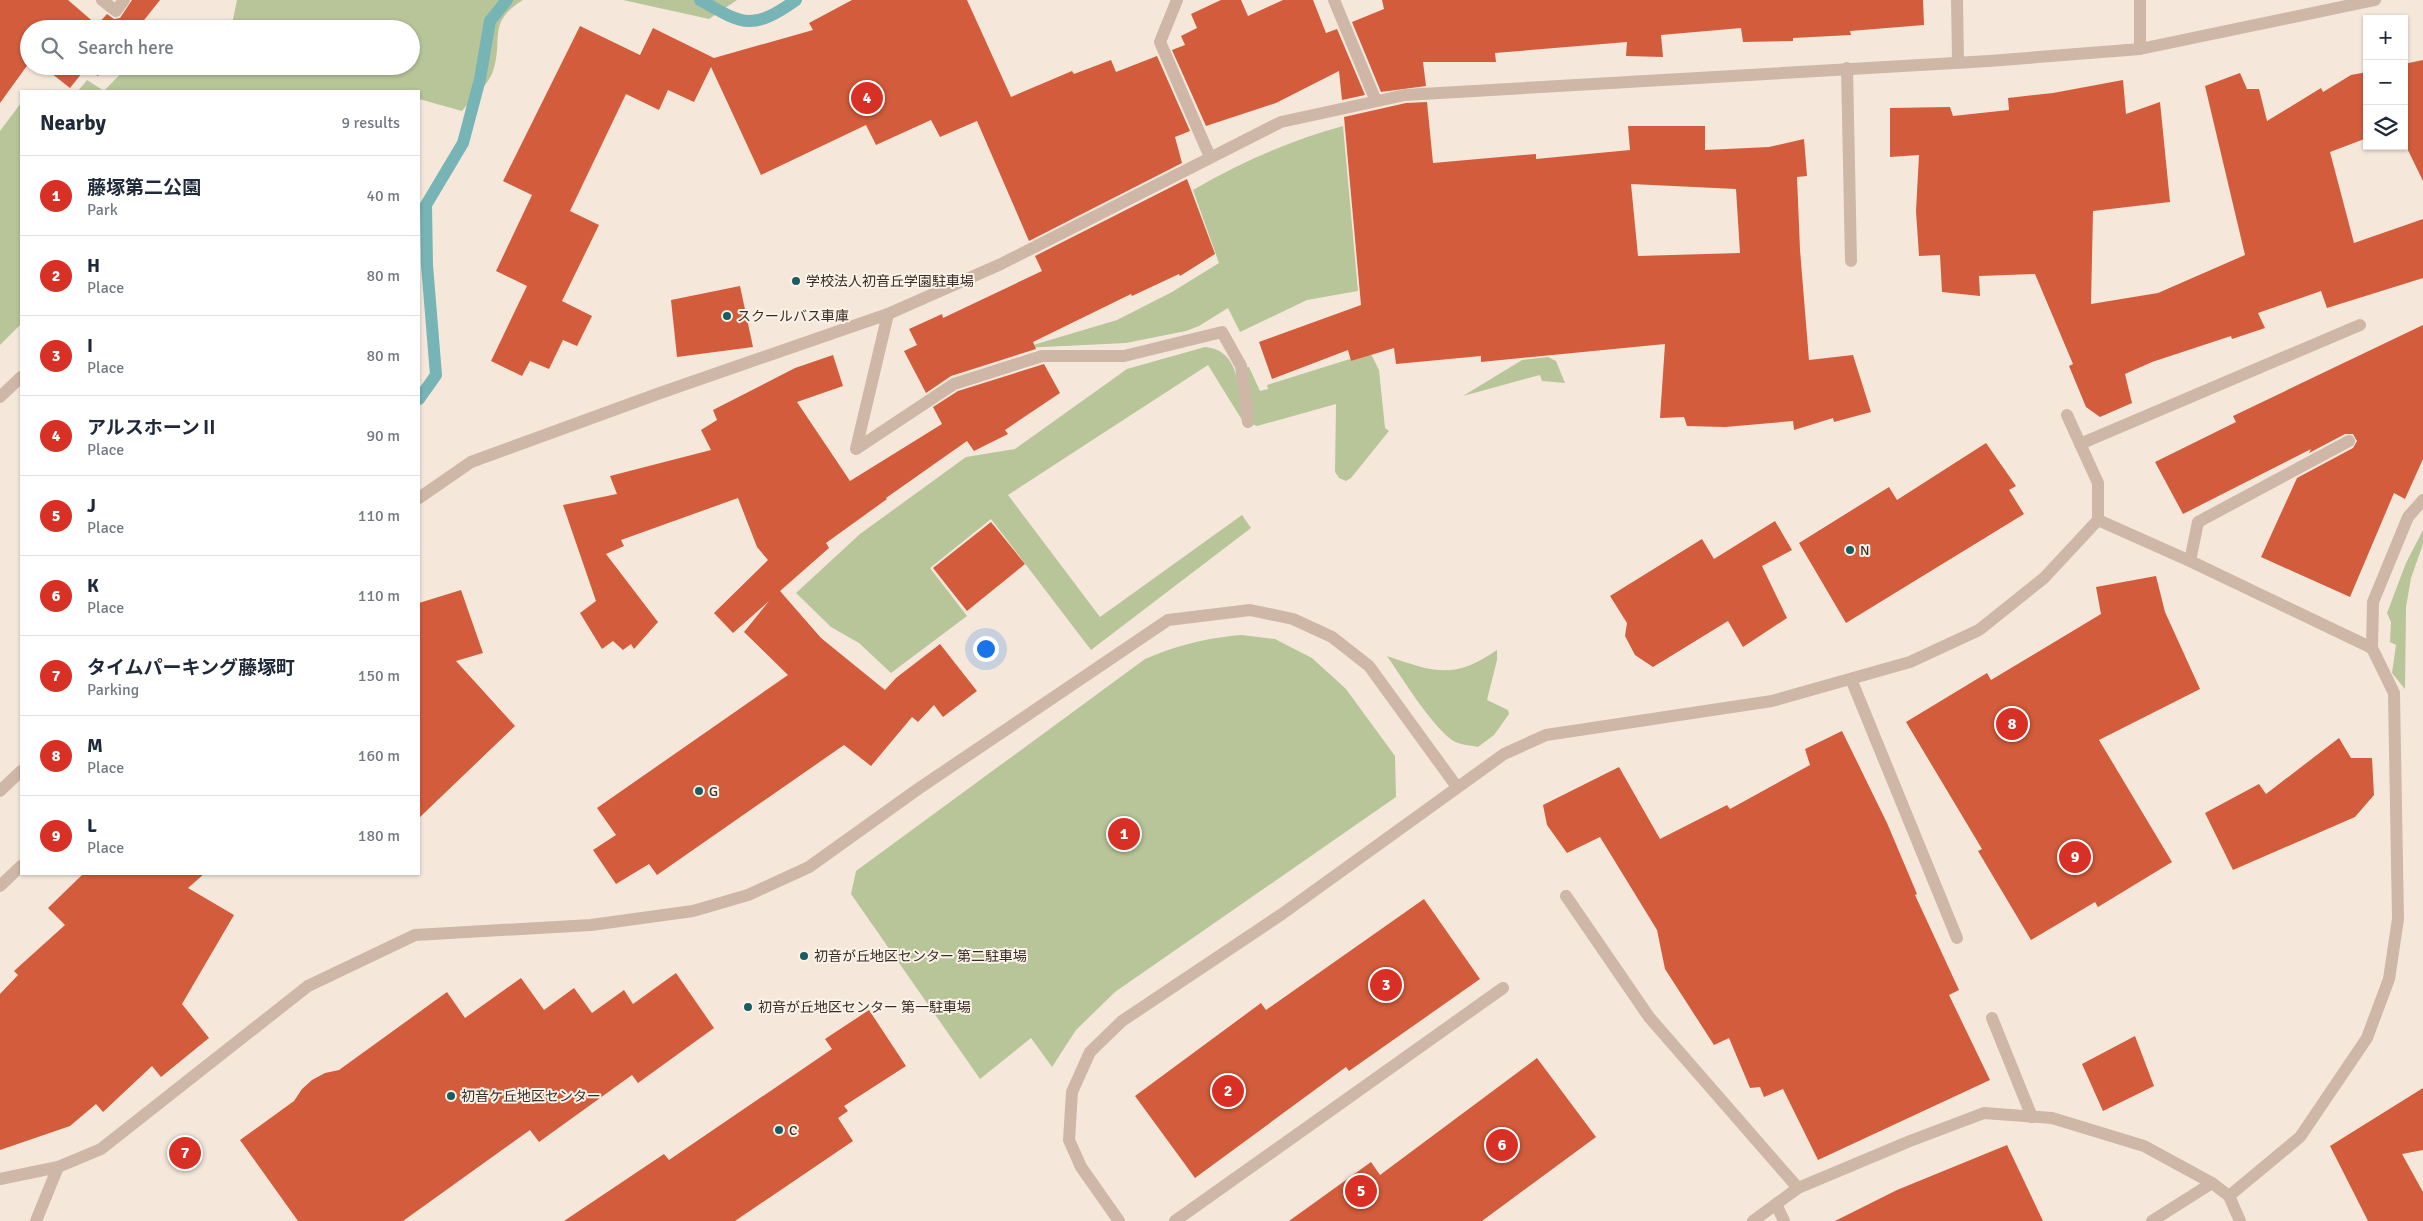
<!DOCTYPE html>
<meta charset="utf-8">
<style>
:root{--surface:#fff;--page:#f6f6f7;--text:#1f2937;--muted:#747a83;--line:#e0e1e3;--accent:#d93025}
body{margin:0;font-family:Signika,"Noto Sans JP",sans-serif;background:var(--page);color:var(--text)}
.controls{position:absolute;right:15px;top:15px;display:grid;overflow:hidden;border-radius:0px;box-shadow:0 1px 4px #0004}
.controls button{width:45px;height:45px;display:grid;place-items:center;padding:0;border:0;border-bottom:1px solid var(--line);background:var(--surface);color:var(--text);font:25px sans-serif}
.you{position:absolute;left:985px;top:648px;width:18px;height:18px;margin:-12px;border:4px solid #fff;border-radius:50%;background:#1a73e8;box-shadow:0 0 0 8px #1a73e833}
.badge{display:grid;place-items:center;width:32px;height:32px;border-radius:50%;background:var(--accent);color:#fff;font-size:16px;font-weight:700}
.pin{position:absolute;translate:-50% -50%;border:2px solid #fff;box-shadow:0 1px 5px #0006}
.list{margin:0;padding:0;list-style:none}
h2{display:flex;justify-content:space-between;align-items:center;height:65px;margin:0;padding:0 20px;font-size:21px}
h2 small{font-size:16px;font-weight:400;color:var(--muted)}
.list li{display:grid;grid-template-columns:32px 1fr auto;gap:15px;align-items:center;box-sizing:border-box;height:80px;padding:0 20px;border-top:1px solid var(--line)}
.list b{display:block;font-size:19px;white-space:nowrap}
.list p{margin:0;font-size:16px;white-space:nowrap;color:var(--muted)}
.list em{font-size:16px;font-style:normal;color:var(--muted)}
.icon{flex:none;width:28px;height:28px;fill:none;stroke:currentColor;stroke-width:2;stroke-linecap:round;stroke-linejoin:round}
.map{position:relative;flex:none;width:2423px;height:1221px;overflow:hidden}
.search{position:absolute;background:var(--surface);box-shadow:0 1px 4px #0004;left:20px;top:20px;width:400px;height:55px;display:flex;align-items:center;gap:12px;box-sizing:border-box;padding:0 18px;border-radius:28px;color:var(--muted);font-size:19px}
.panel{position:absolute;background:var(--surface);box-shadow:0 1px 4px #0004;left:20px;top:90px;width:400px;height:785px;border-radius:0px}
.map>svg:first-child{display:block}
.green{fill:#b8c599}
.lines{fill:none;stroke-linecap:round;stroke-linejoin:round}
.stream{stroke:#77b4b5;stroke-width:12}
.building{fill:#d25c3b;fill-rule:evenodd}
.service{stroke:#ceb7a6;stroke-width:12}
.minor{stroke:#ceb7a6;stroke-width:12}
.poi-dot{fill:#185d5f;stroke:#fbf2e8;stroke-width:2}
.labels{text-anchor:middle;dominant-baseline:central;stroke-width:4;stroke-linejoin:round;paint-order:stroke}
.poi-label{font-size:14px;fill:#392d27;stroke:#fbf2e8;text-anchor:start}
</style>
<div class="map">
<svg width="2423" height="1221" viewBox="0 0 2423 1221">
<rect width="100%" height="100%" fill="#f5e8db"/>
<g class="green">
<path d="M 237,0 L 523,0 C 486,23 504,38 493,71 C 490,83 470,101 462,111 L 419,99 L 419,91 L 104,91 L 128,66 L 195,66 L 205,72 L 210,66 L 411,66 L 411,29 L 231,29 Z"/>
<polygon points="623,0 737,0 709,19"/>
<polygon points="87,80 104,91 78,91"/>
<polygon points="21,103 21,324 0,345 0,131"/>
<path d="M 1343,126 L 1358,291 L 1307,300 L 1240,332 L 1228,308 L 1199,326 L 1186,331 L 1126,343 L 1023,348 L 1117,320 L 1172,292 L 1219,263 L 1193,190 C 1241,162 1289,141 1343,126 Z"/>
<path d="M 1205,347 C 1241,350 1239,392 1242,420 L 1208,365 L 1008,495 L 1100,617 L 1242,515 L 1251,528 L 1091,650 L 991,519 L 930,568 L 967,616 L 891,673 L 859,643 L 831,627 L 796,593 L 860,534 L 966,457 L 1015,449 L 1127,369 Z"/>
<polygon points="1371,354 1379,370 1385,428 1389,431 1351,478 1346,481 1339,478 1335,472 1336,404 1257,426 1252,424 1246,367 1249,367 1260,391 1268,389 1267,385 1350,359 1351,361"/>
<polygon points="1548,357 1556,361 1565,383 1542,381 1540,375 1463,396 1522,360"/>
<polygon points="2423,530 2423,544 2411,578 2406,607 2405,689 2392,673 2396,645 2390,642 2391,622 2387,613 2406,563"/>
<path d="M 1242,635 L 1275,639 L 1312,658 L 1346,689 L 1395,756 L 1396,797 L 1115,992 L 1076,1030 L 1052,1067 L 1031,1038 L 980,1079 L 851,894 L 856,871 L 1145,659 C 1179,645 1205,638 1242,635 Z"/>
<path d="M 1497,650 L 1497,660 L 1487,700 L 1508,710 L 1509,714 L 1494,735 L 1478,747 C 1469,745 1460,745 1452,740 C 1430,724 1403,679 1387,656 C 1434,672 1454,680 1497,650 Z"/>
</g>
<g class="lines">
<g class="stream">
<path d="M 700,0 C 744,25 752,31 796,0"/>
<polyline points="419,399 436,375 427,265 426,205 463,143 480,79 490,21 507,0"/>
</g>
</g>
<g class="building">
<polygon points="0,0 68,0 97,25 107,14 114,19 120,18 132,0 160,0 137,29 29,29 29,63 0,103"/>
<polygon points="852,0 967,0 1011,97 1072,71 1074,74 1111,60 1116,72 1157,56 1190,131 1175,137 1182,163 1029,241 977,121 940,137 931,120 876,145 866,125 761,175 711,67 694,102 668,90 659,110 626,94 570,211 599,225 562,301 592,316 577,346 563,340 549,369 530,361 522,376 491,361 527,286 496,271 532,195 503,181 580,26 640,55 653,28 714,58 813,30 809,23"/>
<polygon points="1221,0 1241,0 1248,16 1283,0 1313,0 1326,33 1337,29 1365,95 1342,100 1339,71 1276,103 1206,126 1172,50 1185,45 1181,36 1197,28 1191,14"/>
<polygon points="1382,0 1923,0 1924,25 1850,31 1851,35 1793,38 1793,41 1743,42 1741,28 1661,35 1663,57 1626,56 1627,42 1495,53 1496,62 1423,62 1426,86 1381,92 1352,22 1384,9"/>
<polygon points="2423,60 2423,181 2404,142 2404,64"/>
<polygon points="42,66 106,66 98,76 86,68 70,88"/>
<polygon points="2367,72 2367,138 2330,152 2354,243 2423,219 2423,278 2327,308 2321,291 2258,313 2265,328 2232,339 2231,336 2152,362 2125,374 2132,403 2100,417 2086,407 2069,366 2073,364 2035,274 1979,276 1980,296 1942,292 1940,255 1919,256 1916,211 1919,155 1890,157 1890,108 1950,107 1953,116 2009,110 2008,98 2053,93 2123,80 2126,114 2160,102 2170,202 2093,211 2091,304 2158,293 2245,255 2205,86 2240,73 2247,89 2259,89 2267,121 2321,88 2323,92 2351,75"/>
<path d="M 1427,102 L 1433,163 L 1536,154 L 1536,159 L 1630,150 L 1628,126 L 1705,126 L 1705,150 L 1769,147 L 1804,139 L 1807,176 L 1797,177 L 1800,250 L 1809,360 L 1853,355 L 1871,412 L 1834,422 L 1833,418 L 1794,430 L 1793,421 L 1725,427 L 1687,426 L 1684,417 L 1660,418 L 1665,344 L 1481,362 L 1481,356 L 1396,364 L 1394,348 L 1351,361 L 1348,350 L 1272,379 L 1259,342 L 1361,305 L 1344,117 L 1406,103 ZM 1631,184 L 1736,189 L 1740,253 L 1638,256 Z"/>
<polygon points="1187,179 1215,254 1180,276 1179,274 1132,296 1131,294 1033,342 1036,349 951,376 926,393 904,351 917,345 909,329 942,314 943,318 1042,271 1035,256"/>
<polygon points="740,286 753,347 677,357 671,300"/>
<polygon points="2423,325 2423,459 2405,499 2394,493 2350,597 2261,557 2297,478 2353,448 2357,441 2353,434 2345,434 2309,453 2311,449 2183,514 2155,462 2236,422 2233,416"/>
<polygon points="833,355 843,386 797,402 850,481 942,424 933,407 958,391 1044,364 1060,393 1005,430 1008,434 974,451 967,441 886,498 887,499 826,543 829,548 780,591 821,638 885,690 896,678 940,644 977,691 943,717 934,705 918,722 912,717 871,766 844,745 657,875 649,864 616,884 593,850 616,835 597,808 788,675 744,632 769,601 733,633 714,613 768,560 757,547 738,498 621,540 624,546 606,554 658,622 634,649 631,644 623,650 613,641 602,649 580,613 596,601 563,505 617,494 610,476 711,450 701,430 717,420 713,410 795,368"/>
<polygon points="1986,443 2016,486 2009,490 2024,514 1846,623 1799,543 1889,487 1897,500"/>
<polygon points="1775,521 1792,550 1762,566 1787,618 1743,647 1728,621 1653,667 1635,655 1625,636 1627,623 1610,596 1702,539 1714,559"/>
<polygon points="991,522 1025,564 967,611 933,568"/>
<polygon points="2156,576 2165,612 2200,689 2099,740 2172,862 2098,907 2095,902 2031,940 1978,851 1982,849 1906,722 1987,673 1991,680 2101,614 2096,587"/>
<polygon points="461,590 483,653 456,661 515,726 419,818 419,603"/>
<polygon points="1842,731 1887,823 1917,894 1915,895 1959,990 1949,995 1990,1080 1818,1160 1783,1089 1764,1097 1760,1087 1750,1088 1729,1038 1714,1045 1665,969 1657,930 1600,837 1567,853 1547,825 1543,805 1619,767 1660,839 1727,805 1730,809 1810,765 1805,749"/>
<polygon points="2339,738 2351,758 2372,758 2374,795 2355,817 2233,870 2205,813 2259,784 2266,794"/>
<polygon points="83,874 204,874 188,888 234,915 182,1004 209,1038 161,1077 152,1066 103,1112 96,1104 70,1126 0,1150 0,994 18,975 14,971 65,925 48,908"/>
<polygon points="1424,899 1480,979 1349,1071 1346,1067 1195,1178 1135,1096 1261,1003 1266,1010"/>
<polygon points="676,973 714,1028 638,1083 632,1075 539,1142 530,1130 403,1221 298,1221 240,1140 294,1101 302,1089 312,1080 325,1073 339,1070 447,992 465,1018 521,978 544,1010 574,988 592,1013 624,990 633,1004"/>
<polygon points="869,1010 906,1066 844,1106 848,1111 838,1118 853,1141 735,1221 564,1221 664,1154 669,1160 832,1049 825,1039"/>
<polygon points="2135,1036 2154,1086 2103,1111 2082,1064"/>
<polygon points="1537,1058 1596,1137 1482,1221 1289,1221 1371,1162 1380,1175"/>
<polygon points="2423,1088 2423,1150 2402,1154 2423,1192 2423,1221 2368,1221 2330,1146"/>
<polygon points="2007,1145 2043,1221 1835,1221 1897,1190"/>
</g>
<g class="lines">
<g class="service">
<polyline points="888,314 856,449 954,384 1042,356 1124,356 1222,332 1241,366 1248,422"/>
<polyline points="0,397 21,377"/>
<polyline points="0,791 21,771"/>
<polyline points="1175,1221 1503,988"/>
</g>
<g class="minor">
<polyline points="102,0 116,11 124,0"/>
<polyline points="1177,0 1160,42 1210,157"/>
<polyline points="1334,0 1376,101"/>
<polyline points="1957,0 1958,62"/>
<polyline points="2140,0 2140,49"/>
<polyline points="1847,68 1851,261"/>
<polyline points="2067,415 2098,483 2098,520"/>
<polyline points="2080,444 2360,325"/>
<polyline points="419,498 471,462 660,393 888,314 1001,264 1281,122 1405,95 1989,61 2140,49 2375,0"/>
<polyline points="2190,561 2198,522 2349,441"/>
<polyline points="1851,679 1957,938"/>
<polyline points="0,886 21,866"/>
<polyline points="1566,896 1649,1017 1798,1188"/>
<polyline points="1992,1018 2032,1117"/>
<polyline points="0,1179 58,1167 101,1149 308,986 415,935 591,925 693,911 748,895 809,867 918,789 1168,620 1250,610 1293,619 1332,637 1369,666 1457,787"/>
<polyline points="2229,1196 2300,1137 2367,1038 2389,979 2398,919 2394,693 2372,648 2373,602 2408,517 2423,500"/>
<polyline points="1776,1204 1784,1221"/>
<polyline points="36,1221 58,1167"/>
<polyline points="1119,1221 1081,1167 1069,1140 1072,1092 1090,1052 1122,1021 1282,914 1504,754 1546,735 1772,701 1910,662 1979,630 2044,578 2098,520 2190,561 2372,648"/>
<polyline points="1753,1221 1798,1188 1910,1141 1984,1113 2052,1118 2144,1146 2212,1183 2229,1196 2240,1221"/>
<polyline points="2152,1221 2212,1183"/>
</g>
</g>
<g class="poi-dot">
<circle cx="796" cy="281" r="5"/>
<circle cx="727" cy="316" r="5"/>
<circle cx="1850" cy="550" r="5"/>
<circle cx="699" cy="791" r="5"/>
<circle cx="804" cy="956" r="5"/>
<circle cx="748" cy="1007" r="5"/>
<circle cx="451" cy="1096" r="5"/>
<circle cx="779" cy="1130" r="5"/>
</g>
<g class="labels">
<g class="poi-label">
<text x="806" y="281">学校法人初音丘学園駐車場</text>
<text x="737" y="316">スクールバス車庫</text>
<text x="1860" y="550">N</text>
<text x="709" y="791">G</text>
<text x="814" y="956">初音が丘地区センター 第二駐車場</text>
<text x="758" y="1007">初音が丘地区センター 第一駐車場</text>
<text x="461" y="1096">初音ケ丘地区センター</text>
<text x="789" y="1130">C</text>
</g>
</g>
</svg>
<div class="controls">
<button>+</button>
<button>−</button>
<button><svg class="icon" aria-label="layers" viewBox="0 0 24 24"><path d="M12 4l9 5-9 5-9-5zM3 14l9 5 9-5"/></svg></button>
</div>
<div class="you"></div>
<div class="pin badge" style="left:1124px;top:834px">1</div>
<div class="pin badge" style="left:1228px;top:1091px">2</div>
<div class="pin badge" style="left:1386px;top:985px">3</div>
<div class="pin badge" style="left:867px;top:98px">4</div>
<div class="pin badge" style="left:1361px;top:1191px">5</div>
<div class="pin badge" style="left:1502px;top:1145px">6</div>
<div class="pin badge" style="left:185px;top:1153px">7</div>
<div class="pin badge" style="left:2012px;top:724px">8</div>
<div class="pin badge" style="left:2075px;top:857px">9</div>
<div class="search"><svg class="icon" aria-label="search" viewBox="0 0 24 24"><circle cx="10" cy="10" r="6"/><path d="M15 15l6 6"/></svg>Search here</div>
<section class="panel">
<h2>Nearby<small>9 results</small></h2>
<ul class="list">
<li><span class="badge">1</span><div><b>藤塚第二公園</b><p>Park</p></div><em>40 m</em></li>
<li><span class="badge">2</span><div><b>H</b><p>Place</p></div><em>80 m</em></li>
<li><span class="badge">3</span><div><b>I</b><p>Place</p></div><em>80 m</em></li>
<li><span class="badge">4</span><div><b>アルスホーンⅡ</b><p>Place</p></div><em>90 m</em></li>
<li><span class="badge">5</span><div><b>J</b><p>Place</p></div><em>110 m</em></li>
<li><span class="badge">6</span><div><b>K</b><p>Place</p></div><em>110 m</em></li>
<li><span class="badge">7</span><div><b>タイムパーキング藤塚町</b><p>Parking</p></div><em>150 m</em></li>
<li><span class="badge">8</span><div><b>M</b><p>Place</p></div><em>160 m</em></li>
<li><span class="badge">9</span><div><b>L</b><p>Place</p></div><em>180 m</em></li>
</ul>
</section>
</div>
